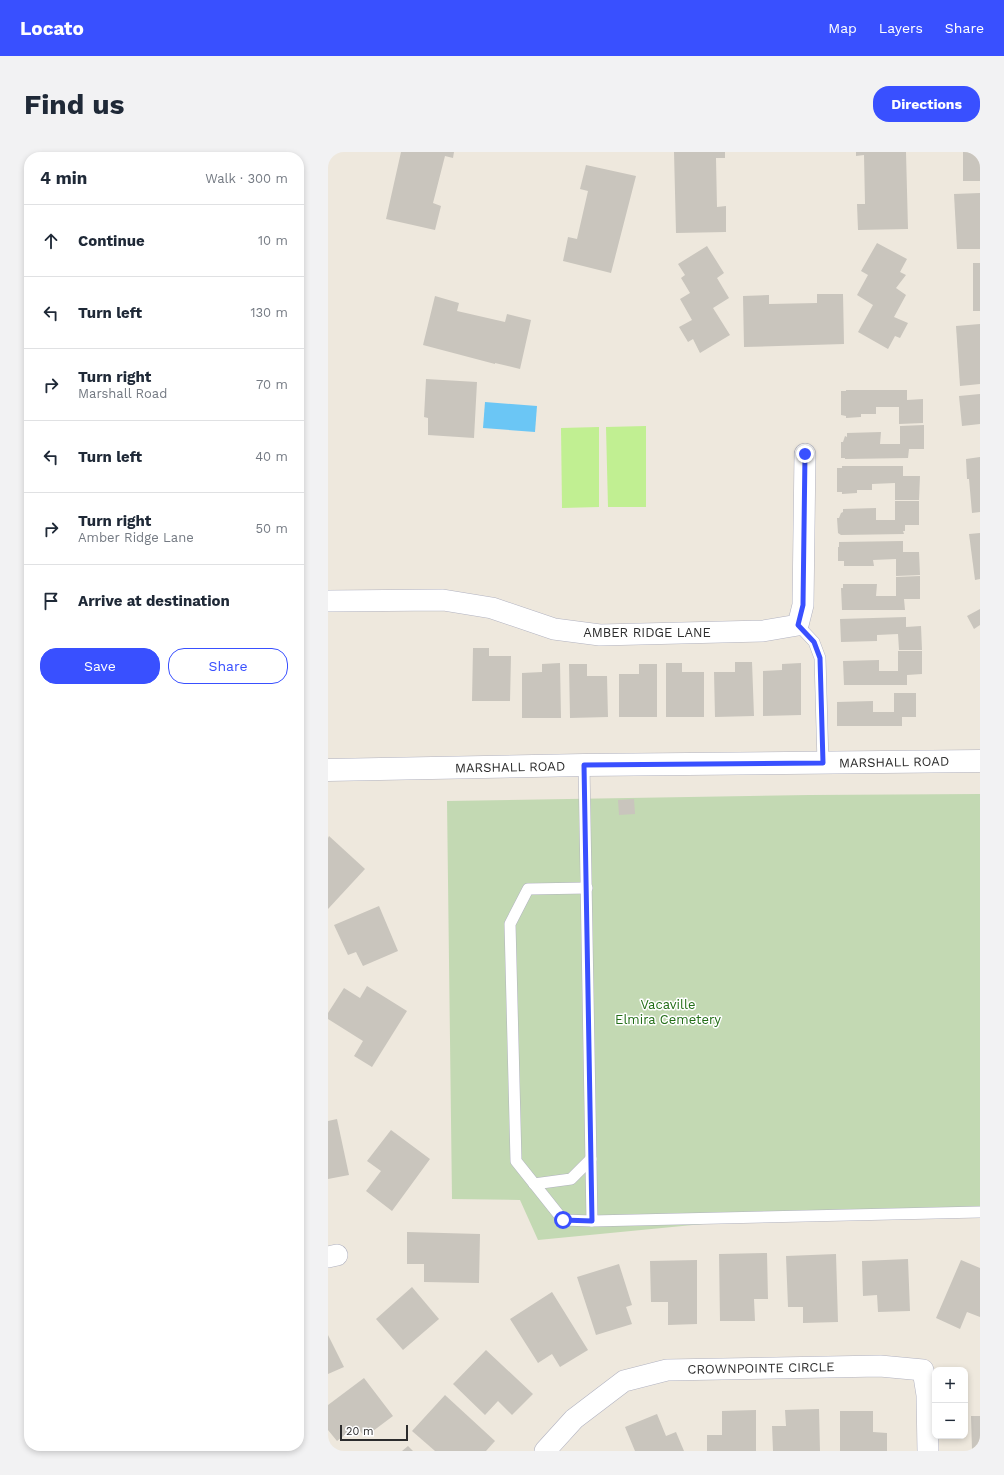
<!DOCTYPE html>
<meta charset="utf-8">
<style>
:root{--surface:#fff;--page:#f2f2f3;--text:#1f2937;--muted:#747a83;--line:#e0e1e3;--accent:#3950ff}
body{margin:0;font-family:"Work Sans",sans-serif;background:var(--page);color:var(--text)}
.controls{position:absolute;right:12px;bottom:12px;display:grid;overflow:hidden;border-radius:8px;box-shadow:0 2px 6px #0003}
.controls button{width:36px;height:36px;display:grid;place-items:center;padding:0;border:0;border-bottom:1px solid var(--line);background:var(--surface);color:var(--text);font:20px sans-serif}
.scale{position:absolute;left:12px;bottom:10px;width:68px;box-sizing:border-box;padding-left:4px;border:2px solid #2c2c2c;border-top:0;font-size:11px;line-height:14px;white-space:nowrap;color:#2c2c2c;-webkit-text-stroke:3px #fff;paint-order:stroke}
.stop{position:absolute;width:12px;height:12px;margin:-9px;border:3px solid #3950ff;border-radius:50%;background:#fff}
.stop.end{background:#3950ff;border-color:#fff;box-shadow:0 1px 4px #0008}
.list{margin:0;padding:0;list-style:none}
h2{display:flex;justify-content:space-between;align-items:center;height:52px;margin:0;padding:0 16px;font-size:17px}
h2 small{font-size:13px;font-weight:400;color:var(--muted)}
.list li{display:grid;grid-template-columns:26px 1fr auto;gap:12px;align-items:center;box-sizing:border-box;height:72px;padding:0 16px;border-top:1px solid var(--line)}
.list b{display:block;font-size:15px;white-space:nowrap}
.list p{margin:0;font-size:13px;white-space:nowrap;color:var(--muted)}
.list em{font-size:13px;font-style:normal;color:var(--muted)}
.actions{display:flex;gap:8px;padding:12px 16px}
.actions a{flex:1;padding:9px 0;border:1px solid var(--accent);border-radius:16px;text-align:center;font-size:14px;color:var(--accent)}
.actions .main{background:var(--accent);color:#fff}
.icon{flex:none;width:22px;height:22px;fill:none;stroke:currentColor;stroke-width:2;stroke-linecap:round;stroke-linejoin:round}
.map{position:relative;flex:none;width:652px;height:1299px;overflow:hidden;border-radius:16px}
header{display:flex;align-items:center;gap:24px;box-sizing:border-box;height:56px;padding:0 20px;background:var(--accent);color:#fff}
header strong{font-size:19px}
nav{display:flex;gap:22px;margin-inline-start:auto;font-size:14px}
.intro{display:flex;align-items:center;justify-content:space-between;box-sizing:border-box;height:96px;padding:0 24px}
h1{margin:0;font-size:28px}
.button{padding:10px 18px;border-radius:16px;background:var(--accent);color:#fff;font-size:14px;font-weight:700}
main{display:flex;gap:24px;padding:0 24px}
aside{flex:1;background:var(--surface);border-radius:16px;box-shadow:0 2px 6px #0003}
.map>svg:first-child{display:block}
.cemetery{fill:#c3d9b3}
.pitch{fill:#c1ef92}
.water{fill:#6bc6f5}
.building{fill:#c9c5bd}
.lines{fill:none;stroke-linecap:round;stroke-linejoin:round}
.lane-casing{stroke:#b1b2c0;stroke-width:12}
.street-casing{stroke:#b1b2c0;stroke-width:22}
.secondary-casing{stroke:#b1b2c0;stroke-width:23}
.lane{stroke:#fff;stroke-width:11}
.street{stroke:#fff;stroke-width:21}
.secondary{stroke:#fff;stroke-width:22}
.route{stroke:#3950ff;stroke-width:5}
.labels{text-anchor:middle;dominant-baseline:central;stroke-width:3;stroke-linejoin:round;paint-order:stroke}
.street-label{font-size:13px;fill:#2c2c2c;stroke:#fff}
.park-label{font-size:13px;fill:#226d17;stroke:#fff}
</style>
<header>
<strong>Locato</strong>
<nav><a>Map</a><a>Layers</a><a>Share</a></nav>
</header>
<div class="intro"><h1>Find us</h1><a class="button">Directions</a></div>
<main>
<aside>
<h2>4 min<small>Walk · 300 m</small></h2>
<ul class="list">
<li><svg class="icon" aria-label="ahead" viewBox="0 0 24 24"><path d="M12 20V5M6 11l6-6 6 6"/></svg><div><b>Continue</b></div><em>10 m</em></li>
<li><svg class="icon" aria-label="left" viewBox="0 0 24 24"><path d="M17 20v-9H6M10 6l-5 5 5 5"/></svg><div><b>Turn left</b></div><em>130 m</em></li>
<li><svg class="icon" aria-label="right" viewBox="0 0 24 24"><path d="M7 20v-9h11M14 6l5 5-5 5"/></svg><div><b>Turn right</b><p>Marshall Road</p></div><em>70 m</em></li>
<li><svg class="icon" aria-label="left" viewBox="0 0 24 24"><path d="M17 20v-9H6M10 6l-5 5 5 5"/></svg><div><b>Turn left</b></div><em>40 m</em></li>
<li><svg class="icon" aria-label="right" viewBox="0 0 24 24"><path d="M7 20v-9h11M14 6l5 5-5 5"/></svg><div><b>Turn right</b><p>Amber Ridge Lane</p></div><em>50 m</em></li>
<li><svg class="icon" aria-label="arrive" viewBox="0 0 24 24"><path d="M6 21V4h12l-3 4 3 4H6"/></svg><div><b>Arrive at destination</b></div></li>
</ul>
<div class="actions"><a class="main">Save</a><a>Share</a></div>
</aside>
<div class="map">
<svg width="652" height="1299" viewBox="0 0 652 1299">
<rect width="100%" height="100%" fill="#eee8dd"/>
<polygon class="cemetery" points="652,642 652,1062 406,1069 210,1088 192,1048 124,1047 119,649 481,643"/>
<g class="pitch">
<polygon points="318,274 318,355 280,355 278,275"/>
<polygon points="271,275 271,355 234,356 233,276"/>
</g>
<polygon class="water" points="157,250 209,254 207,280 155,276"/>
<g class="building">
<polygon points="73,0 126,0 125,6 117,4 105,51 113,54 107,78 58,67"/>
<polygon points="346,0 397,0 397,6 388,6 389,55 398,54 398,80 348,81"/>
<polygon points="528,0 578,0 580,77 530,78 529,52 537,52 536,3 528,4"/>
<rect x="635" y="0" width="17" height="29"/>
<polygon points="258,13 308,24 283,121 235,109 240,85 249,87 260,39 252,37"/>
<polygon points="652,41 652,97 629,97 626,42"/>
<polygon points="549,91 579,107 572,120 578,123 568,136 578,143 566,165 580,171 572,186 567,184 560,197 530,180 545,153 529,143 540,123 533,119"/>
<polygon points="379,94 396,121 389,126 401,146 385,156 402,183 372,201 365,187 360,190 351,175 364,168 352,147 362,141 353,126 357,123 350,112"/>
<rect x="645" y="111" width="7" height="48"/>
<polygon points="489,142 515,142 516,192 416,195 415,144 441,143 441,152 489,151"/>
<polygon points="107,144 131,151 129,159 177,170 179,162 203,168 192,217 167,211 167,212 95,193"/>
<polygon points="652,172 652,232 632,234 628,174"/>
<polygon points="98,227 149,230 146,286 100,283 100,266 96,265"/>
<polygon points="518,238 579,238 579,248 595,247 595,271 571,272 571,255 548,255 548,262 533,262 533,265 518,266 518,264 513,263 513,239 518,239"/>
<polygon points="652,242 652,272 634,274 631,244"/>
<polygon points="596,273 596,297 581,297 580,306 517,307 517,306 513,306 513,290 515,290 517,284 519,285 519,281 553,280 552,292 572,292 572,274"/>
<polygon points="652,305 652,360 644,361 641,327 639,327 638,307"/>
<polygon points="514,314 575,314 575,324 592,324 591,348 567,348 567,331 544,332 544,338 529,338 529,341 514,342 514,340 509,340 509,316 514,316"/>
<polygon points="567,349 591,349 591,373 577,373 577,379 575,379 576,382 513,383 510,381 509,366 511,366 513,361 515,360 515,357 548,356 548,368 567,368"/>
<polygon points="652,381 652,427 647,428 641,382"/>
<polygon points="575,389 575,400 591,400 592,423 568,424 568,407 545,408 546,414 516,414 516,409 510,409 510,395 511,395 511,390"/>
<polygon points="592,424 592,447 576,447 577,458 514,458 513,436 515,436 515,432 549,432 548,444 568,444 568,425"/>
<polygon points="652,457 652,473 646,477 639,464"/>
<polygon points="578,465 578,475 593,474 594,498 571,498 570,482 549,483 549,489 513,490 512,467"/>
<polygon points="145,496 161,496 161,504 183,504 182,549 144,549"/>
<polygon points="570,499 594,499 594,522 579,523 579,533 516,533 515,509 551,508 551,519 570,519"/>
<polygon points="407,510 424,510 426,564 387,565 386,520 407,520"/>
<polygon points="232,511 233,566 194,566 194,521 214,520 214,512"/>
<polygon points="338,511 354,511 354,520 376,520 376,565 338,565"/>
<polygon points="473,511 473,563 435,564 435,519 454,518 454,512"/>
<polygon points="241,512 259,512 259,524 279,524 280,565 242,566"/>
<polygon points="311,512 329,512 329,565 291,565 291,522 311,522"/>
<polygon points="566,541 588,541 588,565 574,565 574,574 509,574 509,550 545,549 545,560 566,560"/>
<polygon points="306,647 307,662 291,663 290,648"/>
<polygon points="1,684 37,717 0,757 0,686"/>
<polygon points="51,754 70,799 35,814 28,800 20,803 6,773"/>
<polygon points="39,834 79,859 44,915 26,904 35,889 0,867 0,861 16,836 32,846"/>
<polygon points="9,967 21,1023 0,1027 0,969"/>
<polygon points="63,978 102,1007 64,1059 38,1039 53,1019 39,1009"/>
<polygon points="79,1080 152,1082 151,1131 96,1130 96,1112 79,1112"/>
<polygon points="439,1101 440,1147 426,1147 427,1169 392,1169 391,1102"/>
<polygon points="508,1102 510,1170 475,1171 475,1155 460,1155 458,1104"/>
<polygon points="580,1107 582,1159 550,1160 549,1143 535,1144 534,1109"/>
<polygon points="369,1108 369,1172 340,1173 340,1150 323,1150 322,1109"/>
<polygon points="633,1108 652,1116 652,1165 639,1160 632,1177 608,1166"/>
<polygon points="291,1112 304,1153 298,1155 304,1172 268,1183 249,1125"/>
<polygon points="84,1135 111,1167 75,1198 48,1167"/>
<polygon points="224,1140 260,1198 232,1215 224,1202 210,1211 182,1167"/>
<polygon points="0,1183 16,1215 0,1222"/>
<polygon points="158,1198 205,1242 184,1263 170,1249 157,1263 125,1232"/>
<polygon points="36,1226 65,1264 37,1285 28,1274 9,1289 0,1278 0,1253"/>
<polygon points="117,1243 167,1289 158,1299 107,1299 84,1279"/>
<polygon points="491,1257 492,1299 445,1299 444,1274 458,1274 457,1258"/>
<polygon points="428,1258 428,1299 379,1299 379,1283 394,1283 394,1259"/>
<polygon points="512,1259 545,1259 545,1280 559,1281 559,1299 512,1299"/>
<polygon points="329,1262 338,1284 348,1280 356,1299 307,1299 297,1275"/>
<polygon points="643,1264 652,1264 652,1298 644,1298"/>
<polygon points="80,1294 85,1299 74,1299"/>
</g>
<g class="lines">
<g class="lane-casing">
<g id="lane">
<polyline points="470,473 486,490 492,506 495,611"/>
<polyline points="256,613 264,1069 652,1060"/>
<polyline points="259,736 200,737 182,772 188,1009 235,1068 264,1069"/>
<polyline points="206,1032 243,1027 263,1007"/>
</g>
</g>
<g class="street-casing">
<g id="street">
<polyline points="0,449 115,448 164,456 226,477 272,483 435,479 470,473 475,453 477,302"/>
<polyline points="0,1105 9,1103"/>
<polyline points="217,1299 246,1267 296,1229 339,1218 552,1214 595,1218 599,1243 600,1299"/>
</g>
</g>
<g class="secondary-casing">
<polyline id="secondary" points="0,618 256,613 652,609"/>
</g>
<use href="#lane" class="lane"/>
<use href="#street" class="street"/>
<use href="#secondary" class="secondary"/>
</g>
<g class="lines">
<polyline class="route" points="235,1068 264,1069 256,613 495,611 492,506 486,490 470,473 475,453 477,302"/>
</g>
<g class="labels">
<g class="street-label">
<text x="319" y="480">AMBER RIDGE LANE</text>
<text transform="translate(566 610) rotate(-1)">MARSHALL ROAD</text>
<text transform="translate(182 615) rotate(-1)">MARSHALL ROAD</text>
<text transform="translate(433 1216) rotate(-1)">CROWNPOINTE CIRCLE</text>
</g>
<g class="park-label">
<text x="340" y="852">Vacaville<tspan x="340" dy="15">Elmira Cemetery</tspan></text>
</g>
</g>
</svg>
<div class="controls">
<button>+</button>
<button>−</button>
</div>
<div class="scale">20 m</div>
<div class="stop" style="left:235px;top:1068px"></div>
<div class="stop end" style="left:477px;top:302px"></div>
</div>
</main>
